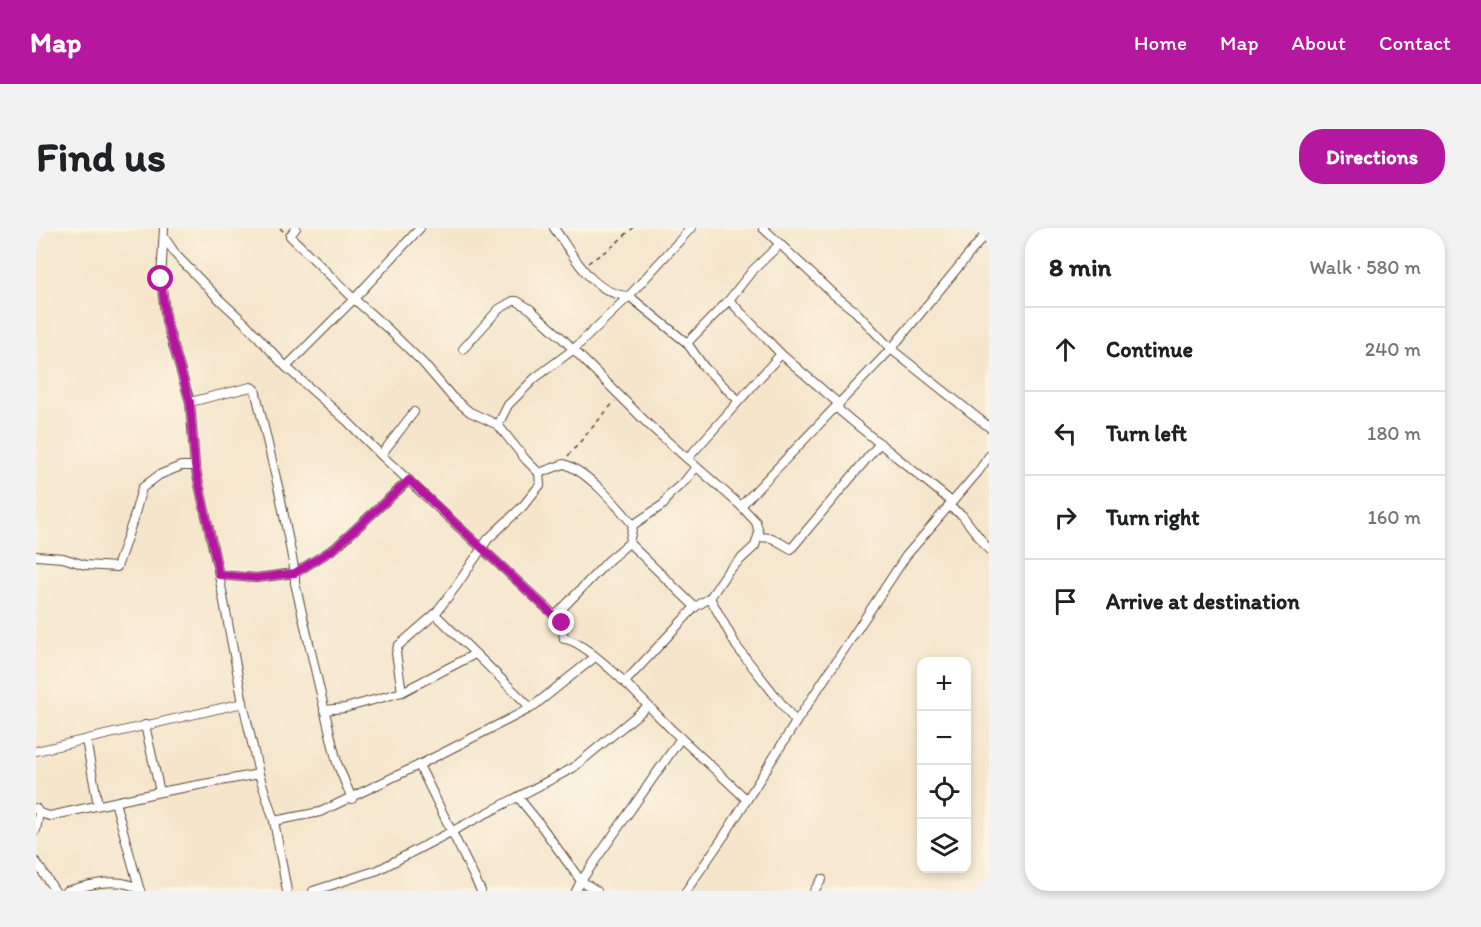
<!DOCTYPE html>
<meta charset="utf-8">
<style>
:root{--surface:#fff;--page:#f2f2f2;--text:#202124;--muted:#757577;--line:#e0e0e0;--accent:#b5179e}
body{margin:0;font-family:Itim,sans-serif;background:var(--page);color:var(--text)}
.controls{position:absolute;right:18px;bottom:18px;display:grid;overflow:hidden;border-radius:12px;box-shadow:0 3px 9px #0003}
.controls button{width:54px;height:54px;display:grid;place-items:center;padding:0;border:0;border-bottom:2px solid var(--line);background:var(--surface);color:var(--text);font:30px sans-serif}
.stop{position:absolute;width:18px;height:18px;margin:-14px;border:4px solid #b5179e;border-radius:50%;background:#fff}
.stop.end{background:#b5179e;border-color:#fff;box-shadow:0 2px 6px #0008}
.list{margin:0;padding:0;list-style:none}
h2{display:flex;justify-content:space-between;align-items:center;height:78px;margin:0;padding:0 24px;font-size:26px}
h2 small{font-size:20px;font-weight:400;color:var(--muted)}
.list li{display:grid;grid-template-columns:39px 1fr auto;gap:18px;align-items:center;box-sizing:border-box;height:84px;padding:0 24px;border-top:2px solid var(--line)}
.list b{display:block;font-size:22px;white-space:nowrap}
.list em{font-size:20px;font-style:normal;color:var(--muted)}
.icon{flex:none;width:33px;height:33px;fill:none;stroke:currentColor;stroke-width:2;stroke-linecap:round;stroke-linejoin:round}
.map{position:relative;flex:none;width:953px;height:663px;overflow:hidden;border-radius:24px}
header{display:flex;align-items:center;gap:36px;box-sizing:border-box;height:84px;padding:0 30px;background:var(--accent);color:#fff}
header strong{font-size:28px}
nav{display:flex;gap:33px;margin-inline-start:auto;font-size:21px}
.intro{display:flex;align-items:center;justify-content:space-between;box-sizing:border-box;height:144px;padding:0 36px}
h1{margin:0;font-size:42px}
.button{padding:15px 27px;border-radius:24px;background:var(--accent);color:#fff;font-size:21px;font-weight:700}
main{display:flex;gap:36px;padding:0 36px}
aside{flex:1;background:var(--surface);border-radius:24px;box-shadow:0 3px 9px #0003}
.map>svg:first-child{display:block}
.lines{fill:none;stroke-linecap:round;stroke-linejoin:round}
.minor-casing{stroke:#574638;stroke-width:10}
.path{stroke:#574638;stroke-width:1.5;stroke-dasharray:4.5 4.5;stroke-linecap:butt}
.minor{stroke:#fff;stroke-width:8}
.route{stroke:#b5179e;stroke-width:8}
</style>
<header>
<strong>Map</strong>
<nav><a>Home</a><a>Map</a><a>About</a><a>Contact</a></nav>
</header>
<div class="intro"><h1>Find us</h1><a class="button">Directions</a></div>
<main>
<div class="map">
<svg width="953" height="663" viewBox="0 0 953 663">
<rect width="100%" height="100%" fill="#fcf5e5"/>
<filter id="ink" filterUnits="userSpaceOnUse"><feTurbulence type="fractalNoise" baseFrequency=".0167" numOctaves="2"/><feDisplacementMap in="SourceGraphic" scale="12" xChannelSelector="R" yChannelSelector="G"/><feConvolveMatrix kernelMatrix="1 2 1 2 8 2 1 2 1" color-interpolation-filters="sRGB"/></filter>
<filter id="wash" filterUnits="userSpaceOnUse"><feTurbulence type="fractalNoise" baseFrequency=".008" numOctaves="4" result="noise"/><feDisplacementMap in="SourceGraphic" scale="24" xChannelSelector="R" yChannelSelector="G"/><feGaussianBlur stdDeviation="1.35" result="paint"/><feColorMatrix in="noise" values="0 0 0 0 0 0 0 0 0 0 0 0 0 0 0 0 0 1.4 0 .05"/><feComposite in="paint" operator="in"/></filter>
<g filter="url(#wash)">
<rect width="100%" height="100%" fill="#f5e5cb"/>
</g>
<g filter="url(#ink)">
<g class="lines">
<g class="minor-casing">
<g id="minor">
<polyline points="128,0 125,51 130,93 154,174 159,238 183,347 207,475 223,546 238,593 251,663"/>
<path d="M 260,0 L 254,8 L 318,71 L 351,100 L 387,135 L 416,169 L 434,184 L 462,197 L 490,232 L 503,245 L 528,236 C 551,243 582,278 597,297"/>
<path d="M 518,0 C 537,26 556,67 593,68 L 651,115"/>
<polyline points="727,0 797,66 819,83 855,121 953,199"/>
<path d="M 128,9 L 141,28 L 185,73 L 210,96 L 250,139 L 311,193 L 345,227 L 519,388 L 526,395 L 528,411 C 552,412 616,482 636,502 C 661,525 686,548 710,571"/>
<polyline points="693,72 745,126 802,175 803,182 816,193 916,274"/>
<polyline points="427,121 463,81 477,73 481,73 494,81 527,111 613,197 705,278 720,294 723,305 719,318 692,343 674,370"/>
<polyline points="250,139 318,71 384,0"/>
<polyline points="702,172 668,139 651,115 693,72 716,43 744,16"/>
<polyline points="154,174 215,159 219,161 244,267 259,345 259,355 296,514 301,535 316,571"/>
<polyline points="462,197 472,177 499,150 538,121 593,68 655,0"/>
<polyline points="345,227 378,184"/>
<polyline points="652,230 745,126"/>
<polyline points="660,239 649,253 634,266 628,276 597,297 593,315 659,379 674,370 701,419 760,494"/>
<polyline points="705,278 855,121 948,8 947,0"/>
<polyline points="912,278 926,287 953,322"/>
<polyline points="722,309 736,310 755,321 844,215"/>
<polyline points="0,328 27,330 49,337 81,339 98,289 106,260 123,247 145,238 159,238"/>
<polyline points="183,347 220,350 259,345 299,320 373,252"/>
<polyline points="399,386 495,480"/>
<polyline points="519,388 573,332 593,315"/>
<polyline points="589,454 659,379"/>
<polyline points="366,464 439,426"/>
<polyline points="288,482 309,480 366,464 360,425 362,418 399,386 421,357 452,311 487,278 504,257 503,245"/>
<polyline points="109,497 124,564"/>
<polyline points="50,512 62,577"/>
<polyline points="0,523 207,475"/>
<polyline points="383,537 445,663"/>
<polyline points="482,569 503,595 545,653 561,663"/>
<polyline points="79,574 104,663"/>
<polyline points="0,580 3,585 14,588 124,564 223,546"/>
<polyline points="238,593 284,584 383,537 495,480 559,429"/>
<polyline points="0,602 3,585"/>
<polyline points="0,634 19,663"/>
<path d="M 30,663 C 52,657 84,647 104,662"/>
<polyline points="277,663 342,642 537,540 612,478"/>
<polyline points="540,663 545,653 645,510"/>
<polyline points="650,663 688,608 760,494 870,328 942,244 953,228"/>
<polyline points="778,663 786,651"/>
</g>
</g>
<g class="path">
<polyline points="244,0 248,4"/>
<polyline points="552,35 577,18 597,0"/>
<polyline points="532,228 579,173"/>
</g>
<use href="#minor" class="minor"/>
</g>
</g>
<g class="lines" filter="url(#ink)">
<polyline class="route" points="125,51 130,93 154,174 159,238 183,347 220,350 259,345 299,320 373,252 526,395"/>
</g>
</svg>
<div class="controls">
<button>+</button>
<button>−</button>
<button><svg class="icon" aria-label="locate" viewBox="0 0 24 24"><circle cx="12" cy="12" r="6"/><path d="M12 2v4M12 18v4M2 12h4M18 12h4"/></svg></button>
<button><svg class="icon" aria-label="layers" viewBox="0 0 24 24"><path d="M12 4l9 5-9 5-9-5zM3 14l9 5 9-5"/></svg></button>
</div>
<div class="stop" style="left:125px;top:51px"></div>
<div class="stop end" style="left:526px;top:395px"></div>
</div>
<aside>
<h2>8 min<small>Walk · 580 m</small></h2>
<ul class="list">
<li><svg class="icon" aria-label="ahead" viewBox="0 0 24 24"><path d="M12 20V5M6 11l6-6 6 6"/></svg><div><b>Continue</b></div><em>240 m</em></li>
<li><svg class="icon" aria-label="left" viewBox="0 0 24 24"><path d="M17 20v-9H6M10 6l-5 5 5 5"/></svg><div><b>Turn left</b></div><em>180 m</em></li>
<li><svg class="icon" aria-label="right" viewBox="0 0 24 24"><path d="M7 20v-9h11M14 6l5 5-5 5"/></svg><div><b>Turn right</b></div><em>160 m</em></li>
<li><svg class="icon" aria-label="arrive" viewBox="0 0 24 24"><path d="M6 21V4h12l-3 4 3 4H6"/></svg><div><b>Arrive at destination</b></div></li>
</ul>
</aside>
</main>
